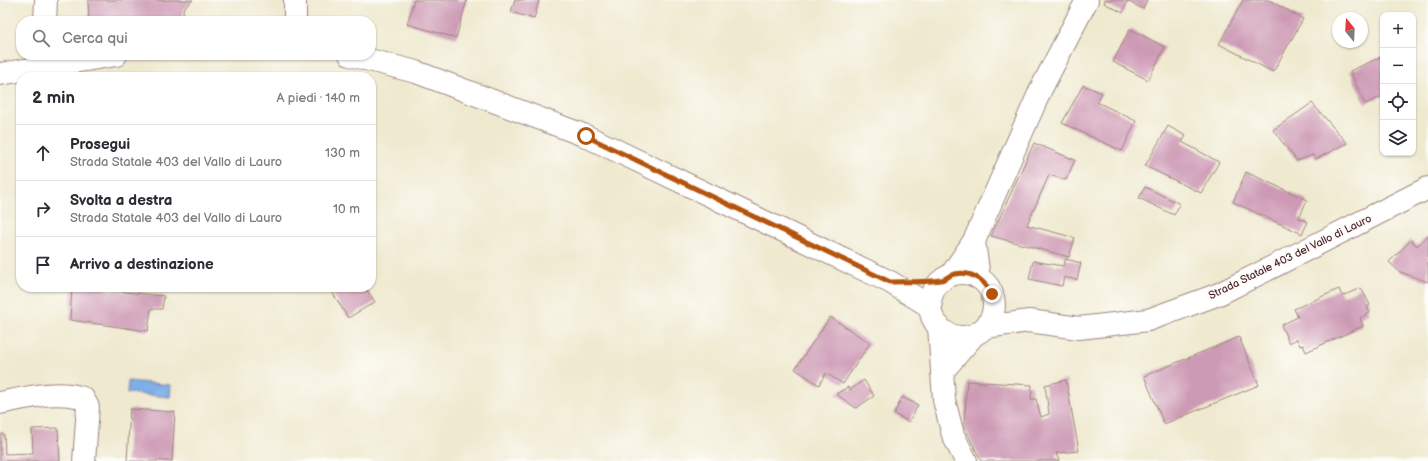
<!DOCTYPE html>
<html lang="it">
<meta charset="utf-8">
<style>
:root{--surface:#fff;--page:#f7f7f7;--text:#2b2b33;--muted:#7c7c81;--line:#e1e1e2}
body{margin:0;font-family:"Balsamiq Sans",sans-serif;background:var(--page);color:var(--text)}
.controls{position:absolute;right:12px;top:12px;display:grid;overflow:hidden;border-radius:8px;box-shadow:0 1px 3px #0004}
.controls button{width:36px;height:36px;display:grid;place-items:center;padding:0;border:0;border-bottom:1px solid var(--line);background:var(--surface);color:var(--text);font:20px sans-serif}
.compass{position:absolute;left:1332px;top:12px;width:36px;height:36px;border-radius:50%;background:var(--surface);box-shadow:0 1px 3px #0004;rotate:342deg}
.stop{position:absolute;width:12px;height:12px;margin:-9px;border:3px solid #b45309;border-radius:50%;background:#fff}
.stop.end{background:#b45309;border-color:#fff;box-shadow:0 1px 4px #0008}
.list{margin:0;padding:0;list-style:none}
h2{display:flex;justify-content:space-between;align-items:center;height:52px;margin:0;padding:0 16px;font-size:17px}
h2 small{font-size:13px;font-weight:400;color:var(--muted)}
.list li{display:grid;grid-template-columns:26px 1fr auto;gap:12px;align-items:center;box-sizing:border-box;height:56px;padding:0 16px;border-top:1px solid var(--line)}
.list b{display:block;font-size:15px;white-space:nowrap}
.list p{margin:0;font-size:13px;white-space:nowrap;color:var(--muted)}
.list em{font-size:13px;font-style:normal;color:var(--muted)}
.icon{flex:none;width:22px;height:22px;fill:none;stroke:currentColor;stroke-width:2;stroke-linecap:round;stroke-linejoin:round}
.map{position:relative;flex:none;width:1428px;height:461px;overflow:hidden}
.search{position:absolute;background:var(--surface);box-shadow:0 1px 3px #0004;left:16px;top:16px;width:360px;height:44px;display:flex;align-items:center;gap:10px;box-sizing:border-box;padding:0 14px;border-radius:16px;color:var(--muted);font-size:15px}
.panel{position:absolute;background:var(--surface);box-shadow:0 1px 3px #0004;left:16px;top:72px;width:360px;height:220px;border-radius:16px}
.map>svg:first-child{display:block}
.water{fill:#7eafe9;stroke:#64678a}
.building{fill:#cd9ab5}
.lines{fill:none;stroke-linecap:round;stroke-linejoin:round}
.minor-casing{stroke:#9c847d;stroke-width:24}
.major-casing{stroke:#9c847d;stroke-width:24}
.minor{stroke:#fff;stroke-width:22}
.major{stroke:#fff;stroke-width:22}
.route{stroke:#b45309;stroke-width:5}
.labels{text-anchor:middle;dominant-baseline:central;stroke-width:4;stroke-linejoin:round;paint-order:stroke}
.street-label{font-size:11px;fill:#4a1f2b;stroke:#fdfcf7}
</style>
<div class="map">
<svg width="1428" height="461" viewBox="0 0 1428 461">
<rect width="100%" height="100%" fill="#fdfcf7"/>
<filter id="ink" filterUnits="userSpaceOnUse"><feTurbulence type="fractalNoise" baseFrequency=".025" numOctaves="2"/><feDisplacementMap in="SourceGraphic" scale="8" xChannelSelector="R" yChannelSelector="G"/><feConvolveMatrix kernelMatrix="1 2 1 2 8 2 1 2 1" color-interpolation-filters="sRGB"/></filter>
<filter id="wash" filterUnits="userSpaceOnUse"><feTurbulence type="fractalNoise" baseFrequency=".012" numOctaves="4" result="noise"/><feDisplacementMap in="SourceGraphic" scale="16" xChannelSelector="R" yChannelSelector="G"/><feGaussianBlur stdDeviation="0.9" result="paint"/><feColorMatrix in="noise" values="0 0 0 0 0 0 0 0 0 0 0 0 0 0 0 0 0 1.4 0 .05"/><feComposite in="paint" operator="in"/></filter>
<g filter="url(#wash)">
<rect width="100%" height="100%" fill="#efe9cf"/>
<polygon class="water" points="128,381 171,385 170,397 127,393"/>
<g id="blocks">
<g class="building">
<polygon points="88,0 193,0 183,9 184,21 89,21"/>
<polygon points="414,0 467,0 456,38 407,24"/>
<polygon points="515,0 539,0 534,19 511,12"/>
<polygon points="1105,0 1147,0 1143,9 1127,1 1123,13 1104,3"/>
<polygon points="1243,0 1269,0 1303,19 1273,72 1219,44"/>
<polygon points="1130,29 1165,47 1148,80 1113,62"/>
<polygon points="1383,56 1383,96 1365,104 1350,71"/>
<polygon points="1083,85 1102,93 1097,102 1136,121 1122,151 1062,123"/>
<polygon points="1312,103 1347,143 1316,159 1313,155 1297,161 1273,130"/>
<polygon points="1168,126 1186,136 1182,142 1219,162 1201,193 1145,166"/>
<polygon points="1034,143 1075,160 1066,180 1049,175 1027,225 1075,238 1069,257 991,236"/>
<polygon points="1246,172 1307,200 1299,218 1308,222 1302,234 1233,202"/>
<polygon points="1145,187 1180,204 1174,215 1139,198"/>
<polygon points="1428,235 1428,282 1400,272 1389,262 1411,240 1417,246"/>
<polygon points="1066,259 1081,263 1077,280 1064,277 1062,286 1029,279 1033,261 1063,266"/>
<polygon points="72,287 106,287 106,290 164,296 162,309 151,309 148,331 70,320"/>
<polygon points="329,287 365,287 375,302 348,318"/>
<polygon points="1361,288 1370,305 1367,307 1370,313 1360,318 1363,326 1306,352 1303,345 1300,346 1297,339 1289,343 1281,325 1298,317 1294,309 1339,289 1342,296"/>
<polygon points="830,317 870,343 843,384 826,373 819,385 795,369"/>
<polygon points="1239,337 1259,385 1164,424 1144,376"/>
<polygon points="864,380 874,396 856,408 836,394 848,387 850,390"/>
<polygon points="1066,380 1079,451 1056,453 1059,461 981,461 964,426 967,381 1032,385 1031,399 1036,399 1041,417 1049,414 1045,385"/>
<polygon points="902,397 918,405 909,422 894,414"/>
<polygon points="130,409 175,412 172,461 127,461"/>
<polygon points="58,428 60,461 0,461 0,434 4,434 5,454 33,453 32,429"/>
</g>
</g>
</g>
<g filter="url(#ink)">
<use href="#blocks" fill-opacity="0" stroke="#9c847d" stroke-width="1"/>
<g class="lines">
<g class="minor-casing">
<g id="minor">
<polyline points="45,21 46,0"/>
<polyline points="974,241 979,278"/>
<polyline points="951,275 974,241 1041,89 1087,0"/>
<polyline points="939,326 944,400 953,435 966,461"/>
<polyline points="942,372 974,335"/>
<path d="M 0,403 C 26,398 57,389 83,398 L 88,407 L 84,461"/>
</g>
</g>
<g class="major-casing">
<g id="major">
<polyline points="295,0 295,21"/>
<polyline points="350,55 416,72 586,136 890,282 931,307"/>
<polyline points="0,74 116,55"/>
<circle cx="962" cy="305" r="32"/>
<polyline points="986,327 1029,321 1079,328 1148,320 1219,294 1428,188"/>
</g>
</g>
<use href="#minor" class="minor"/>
<use href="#major" class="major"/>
</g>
</g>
<g class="lines" filter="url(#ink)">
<path class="route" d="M 586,136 L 890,282 C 907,281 924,283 940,280 C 944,280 948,277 951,275 C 969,269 984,279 992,294"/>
</g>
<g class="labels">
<g class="street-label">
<text transform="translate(1290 257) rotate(-26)">Strada Statale 403 del Vallo di Lauro</text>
</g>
</g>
</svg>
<div class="controls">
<button>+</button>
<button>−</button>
<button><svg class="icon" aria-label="locate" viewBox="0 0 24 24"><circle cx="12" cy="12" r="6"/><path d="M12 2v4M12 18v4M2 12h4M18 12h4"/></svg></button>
<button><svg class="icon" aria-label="layers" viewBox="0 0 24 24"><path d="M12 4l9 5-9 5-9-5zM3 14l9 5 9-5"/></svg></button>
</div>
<svg class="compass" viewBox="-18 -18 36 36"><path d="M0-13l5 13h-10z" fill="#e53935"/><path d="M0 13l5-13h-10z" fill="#7c7c81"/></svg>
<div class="stop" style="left:586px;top:136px"></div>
<div class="stop end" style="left:992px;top:294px"></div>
<div class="search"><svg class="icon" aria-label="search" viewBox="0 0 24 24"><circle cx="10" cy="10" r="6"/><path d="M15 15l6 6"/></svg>Cerca qui</div>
<section class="panel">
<h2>2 min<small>A piedi · 140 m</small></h2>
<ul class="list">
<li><svg class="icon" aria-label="ahead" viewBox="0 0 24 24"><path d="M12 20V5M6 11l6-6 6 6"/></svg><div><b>Prosegui</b><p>Strada Statale 403 del Vallo di Lauro</p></div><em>130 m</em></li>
<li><svg class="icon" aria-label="right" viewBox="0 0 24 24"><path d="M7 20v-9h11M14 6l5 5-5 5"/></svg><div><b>Svolta a destra</b><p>Strada Statale 403 del Vallo di Lauro</p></div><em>10 m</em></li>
<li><svg class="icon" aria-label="arrive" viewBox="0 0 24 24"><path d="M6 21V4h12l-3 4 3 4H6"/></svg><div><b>Arrivo a destinazione</b></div></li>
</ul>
</section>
</div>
